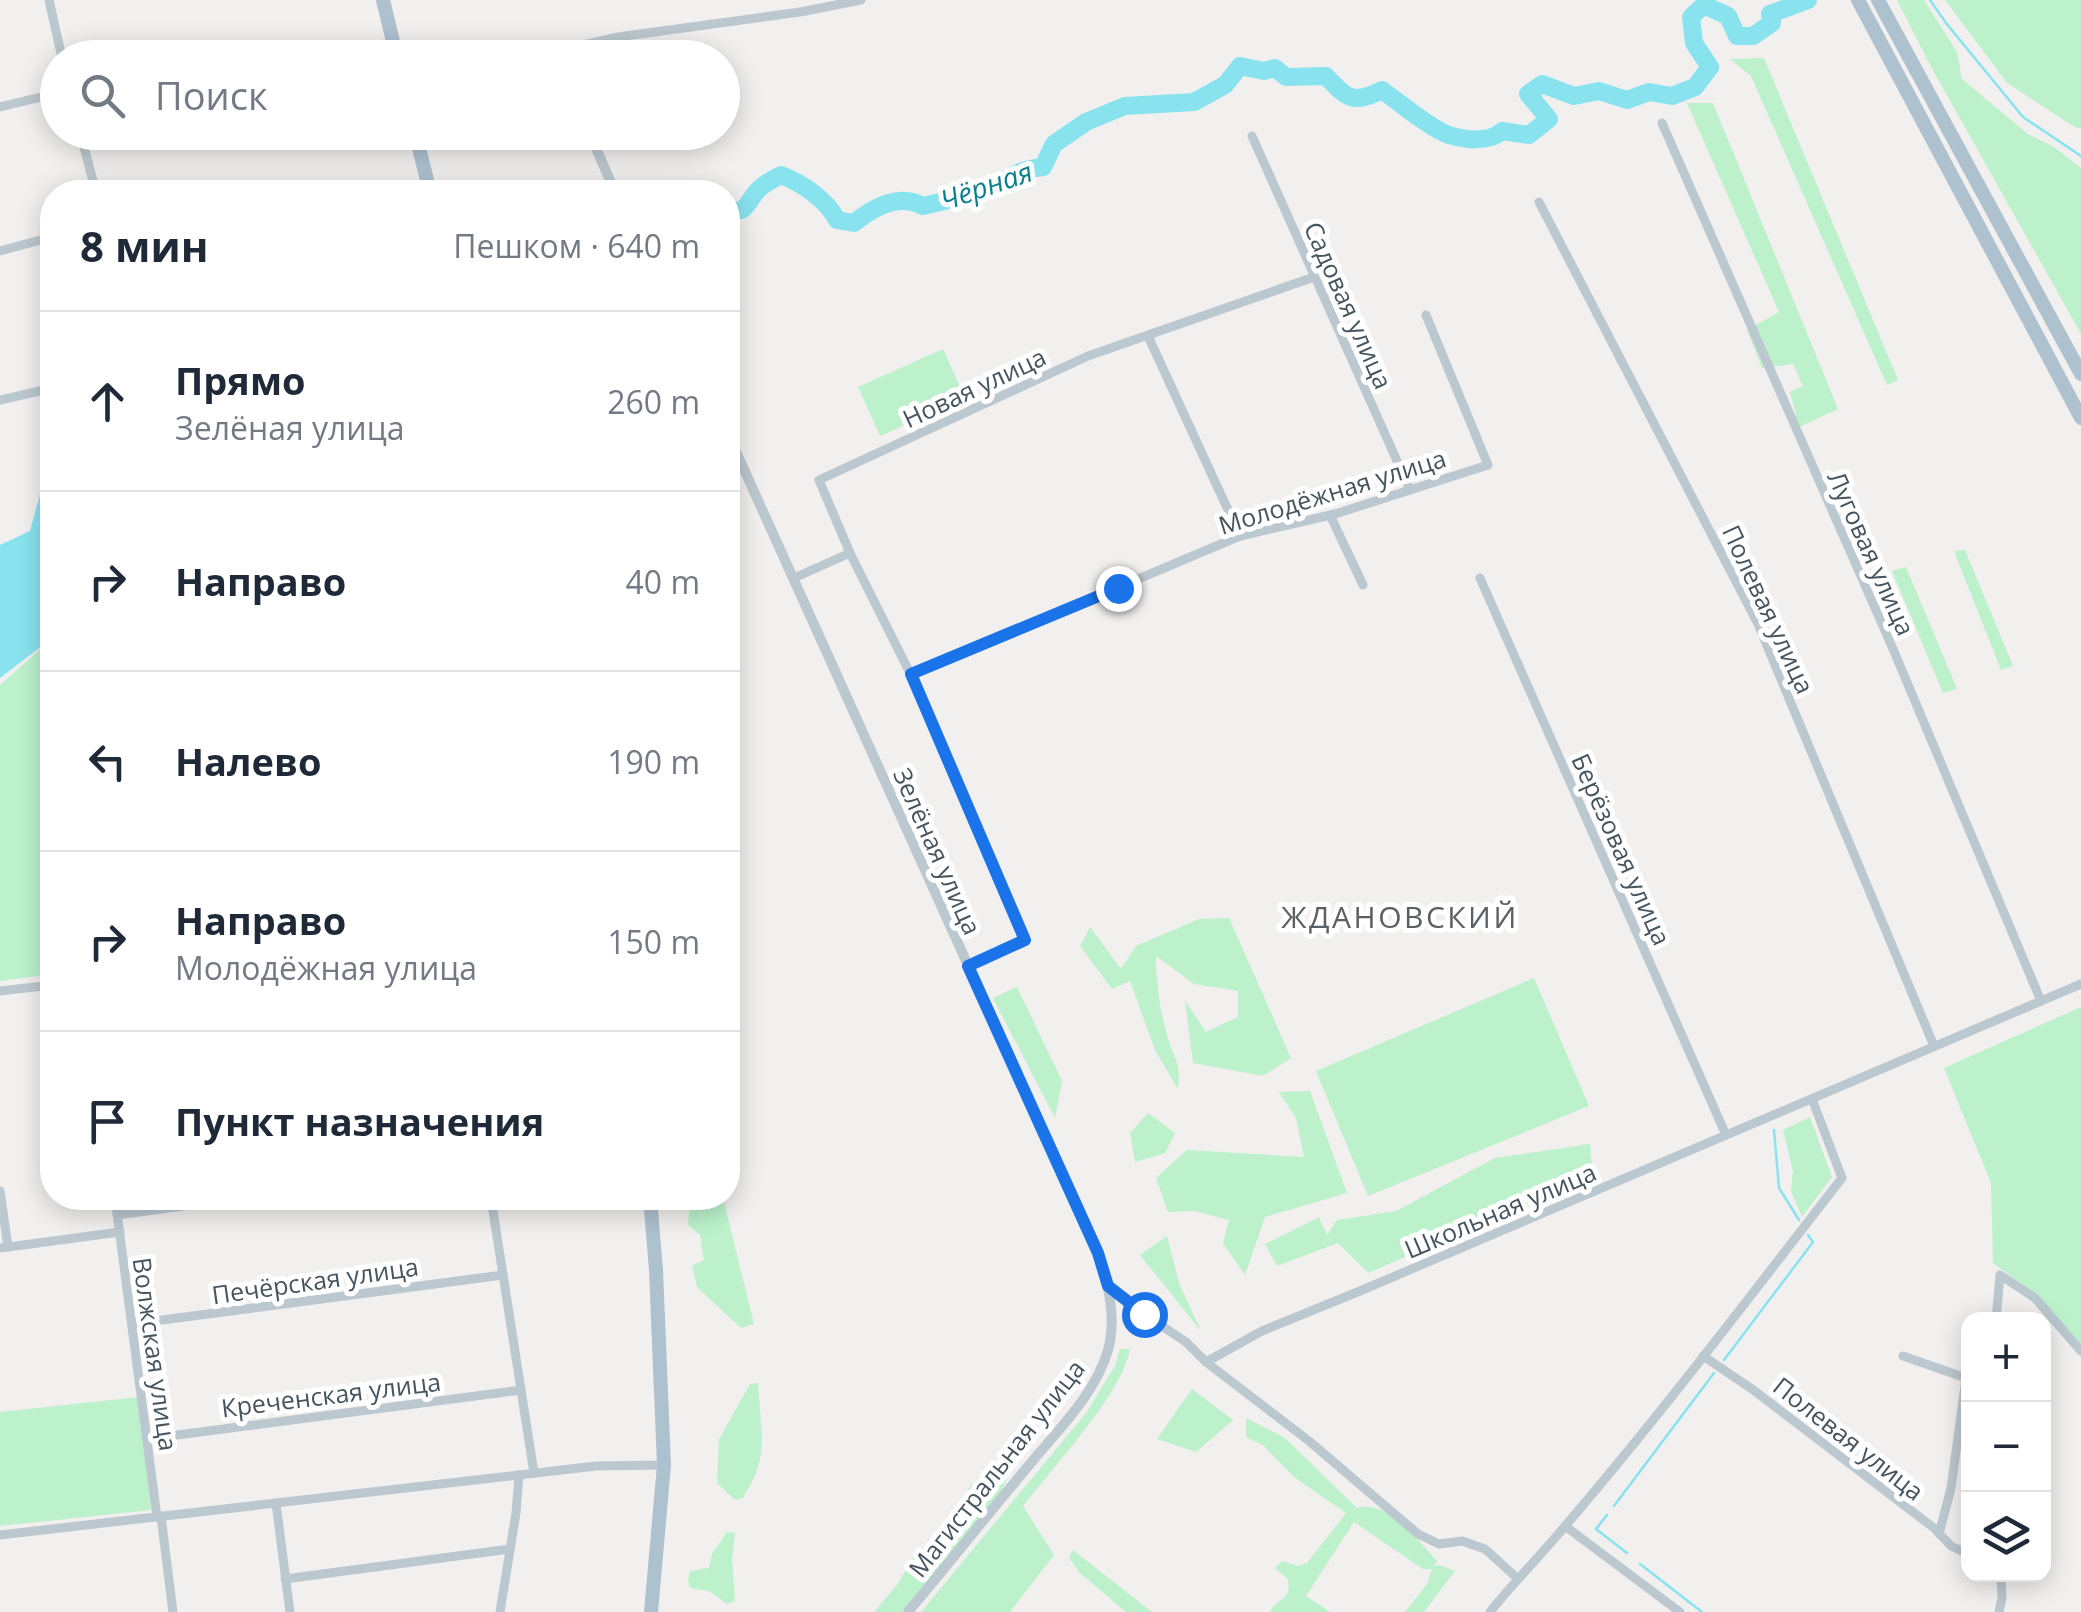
<!DOCTYPE html>
<html lang="ru">
<meta charset="utf-8">
<style>
:root{--surface:#fff;--page:#f6f6f7;--text:#1f2937;--muted:#747a83;--line:#e0e1e3}
body{margin:0;font-family:"Open Sans",sans-serif;background:var(--page);color:var(--text)}
.controls{position:absolute;right:30px;bottom:30px;display:grid;overflow:hidden;border-radius:20px;box-shadow:0 5px 25px #0003}
.controls button{width:90px;height:90px;display:grid;place-items:center;padding:0;border:0;border-bottom:2px solid var(--line);background:var(--surface);color:var(--text);font:50px sans-serif}
.stop{position:absolute;width:30px;height:30px;margin:-22px;border:8px solid #1a73e8;border-radius:50%;background:#fff}
.stop.end{background:#1a73e8;border-color:#fff;box-shadow:0 2px 10px #0008}
.list{margin:0;padding:0;list-style:none}
h2{display:flex;justify-content:space-between;align-items:center;height:130px;margin:0;padding:0 40px;font-size:42px}
h2 small{font-size:32px;font-weight:400;color:var(--muted)}
.list li{display:grid;grid-template-columns:65px 1fr auto;gap:30px;align-items:center;box-sizing:border-box;height:180px;padding:0 40px;border-top:2px solid var(--line)}
.list b{display:block;font-size:38px;white-space:nowrap}
.list p{margin:0;font-size:32px;white-space:nowrap;color:var(--muted)}
.list em{font-size:32px;font-style:normal;color:var(--muted)}
.icon{flex:none;width:55px;height:55px;fill:none;stroke:currentColor;stroke-width:2;stroke-linecap:round;stroke-linejoin:round}
.map{position:relative;flex:none;width:2081px;height:1612px;overflow:hidden}
.search{position:absolute;background:var(--surface);box-shadow:0 5px 25px #0003;left:40px;top:40px;width:700px;height:110px;display:flex;align-items:center;gap:25px;box-sizing:border-box;padding:0 35px;border-radius:55px;color:var(--muted);font-size:38px}
.panel{position:absolute;background:var(--surface);box-shadow:0 5px 25px #0003;left:40px;top:180px;width:700px;height:1030px;border-radius:40px}
.map>svg:first-child{display:block}
.green{fill:#bcf1cc}
.water{fill:#88e3ef}
.lines{fill:none;stroke-linecap:round;stroke-linejoin:round}
.stream{stroke:#88e3ef;stroke-width:2.5}
.river{stroke:#88e3ef;stroke-width:18}
.minor{stroke:#bcc8cf;stroke-width:9}
.tertiary{stroke:#bcc8cf;stroke-width:10}
.primary{stroke:#aec1cf;stroke-width:14}
.route{stroke:#1a73e8;stroke-width:12}
.labels{text-anchor:middle;dominant-baseline:central;stroke-width:10;stroke-linejoin:round;paint-order:stroke}
.street-label{font-size:25px;fill:#46545d;stroke:#fff}
.water-label{font-size:28px;font-style:italic;fill:#097f8f;stroke:#fff}
.quarter-label{font-size:30px;letter-spacing:2.5px;fill:#5b6064;stroke:#fff}
</style>
<div class="map">
<svg width="2081" height="1612" viewBox="0 0 2081 1612">
<rect width="100%" height="100%" fill="#f2efef"/>
<g class="green">
<polygon points="1897,0 1924,0 1957,52 1962,79 2028,134 2054,147 2081,168 2081,334 1930,65"/>
<polygon points="1945,0 2081,0 2081,129 2073,126 2007,83"/>
<polygon points="1764,58 1898,380 1887,385 1751,76 1730,59"/>
<polygon points="1687,103 1713,103 1838,409 1799,427 1790,392 1803,386 1793,364 1762,368 1747,330 1779,312"/>
<polygon points="943,349 965,398 880,436 858,387"/>
<polygon points="1965,550 2013,666 2001,670 1954,551"/>
<polygon points="1906,567 1957,689 1943,693 1892,571"/>
<polygon points="52,639 52,974 0,981 0,685"/>
<path d="M 1229,918 L 1291,1058 L 1263,1076 L 1193,1063 L 1185,1001 L 1206,1032 L 1238,1017 L 1238,991 L 1194,984 L 1156,956 C 1156,982 1160,1010 1167,1035 C 1174,1061 1181,1059 1178,1089 L 1155,1050 L 1130,981 L 1112,989 L 1080,946 L 1090,927 L 1121,969 L 1136,946 L 1199,919 Z"/>
<polygon points="1534,978 1589,1106 1368,1196 1316,1071"/>
<polygon points="1017,987 1062,1081 1055,1118 993,998"/>
<polygon points="2081,1007 2081,1349 2027,1288 1993,1263 1991,1183 1944,1068"/>
<polygon points="1310,1091 1347,1193 1265,1217 1245,1275 1223,1243 1229,1220 1194,1211 1168,1212 1156,1178 1187,1150 1304,1157 1296,1118 1279,1092"/>
<polygon points="1148,1113 1175,1133 1165,1153 1135,1162 1130,1133"/>
<polygon points="1810,1117 1832,1177 1802,1217 1791,1191 1793,1171 1783,1130"/>
<polygon points="1590,1144 1592,1167 1599,1173 1368,1273 1338,1243 1277,1266 1265,1244 1319,1217 1327,1235 1337,1220 1396,1211 1495,1158"/>
<polygon points="690,1198 723,1198 754,1324 741,1328 697,1287 692,1266 704,1260 700,1235 688,1225"/>
<polygon points="1167,1236 1179,1283 1201,1331 1140,1255"/>
<path d="M 1120,1349 L 1130,1349 C 1122,1394 1053,1467 1023,1506 L 1054,1555 L 1010,1612 L 921,1612 L 1086,1413 L 1115,1366 Z"/>
<path d="M 758,1383 C 759,1409 766,1444 758,1467 C 755,1478 748,1488 743,1498 L 735,1500 L 717,1483 L 719,1439 L 750,1384 Z"/>
<polygon points="1192,1389 1233,1420 1196,1452 1157,1439"/>
<polygon points="139,1397 151,1510 0,1526 0,1412"/>
<path d="M 1246,1418 L 1285,1438 L 1357,1508 C 1389,1499 1418,1541 1437,1561 L 1434,1566 L 1439,1565 L 1455,1571 L 1424,1612 L 1405,1612 L 1427,1584 L 1432,1569 L 1423,1569 L 1354,1522 L 1306,1596 L 1330,1612 L 1270,1612 C 1278,1596 1292,1602 1288,1579 L 1275,1568 L 1282,1561 L 1298,1566 L 1307,1563 L 1346,1513 L 1294,1477 L 1263,1445 L 1246,1437 Z"/>
<path d="M 1013,1466 L 1000,1494 L 902,1612 L 874,1612 L 898,1584 L 915,1554 L 928,1543 L 945,1541 L 952,1537 C 953,1522 965,1483 981,1477 C 994,1473 999,1474 1013,1466 Z"/>
<polygon points="727,1532 735,1533 732,1559 735,1601 727,1604 709,1591 690,1588 688,1582 690,1571 709,1568 712,1554"/>
<polygon points="1073,1550 1152,1612 1126,1612 1080,1573 1069,1558"/>
</g>
<polygon class="water" points="52,486 52,638 0,678 0,545 30,531 42,487"/>
<g class="lines">
<g class="stream">
<polyline points="1930,0 1946,23 2023,117 2081,156"/>
<polyline points="1774,1130 1779,1188 1799,1220"/>
<polyline points="1724,1360 1813,1242 1808,1235"/>
<polyline points="1614,1506 1714,1373"/>
<polyline points="1607,1515 1596,1529 1627,1553"/>
<polyline points="1640,1564 1702,1612"/>
</g>
<path class="river" d="M 728,211 C 750,213 746,201 759,189 C 765,183 773,179 781,175 C 802,183 827,200 837,220 L 854,223 C 874,207 898,193 923,206 C 945,201 968,196 989,187 C 1012,177 1016,170 1043,167 L 1054,144 L 1086,122 L 1125,106 L 1194,102 L 1225,85 L 1240,66 L 1264,71 L 1275,68 L 1286,77 L 1326,76 C 1346,98 1353,105 1382,90 C 1397,101 1434,131 1449,135 C 1465,140 1490,143 1502,131 L 1529,135 L 1549,119 L 1528,94 L 1542,84 L 1574,96 L 1599,91 L 1627,100 L 1649,92 L 1672,96 L 1695,87 L 1710,67 L 1694,43 L 1691,17 L 1704,5 L 1728,16 L 1737,36 L 1753,36 L 1772,23 L 1770,14 L 1808,0"/>
<g class="minor">
<polyline points="49,0 62,58"/>
<polyline points="526,58 618,37 800,12 861,0"/>
<polyline points="0,107 58,93"/>
<polyline points="1662,123 1893,649 2041,1001"/>
<polyline points="80,132 96,192"/>
<polyline points="1252,136 1410,490"/>
<polyline points="1539,202 1758,624 1934,1046"/>
<polyline points="0,251 52,237"/>
<polyline points="1148,336 1240,536"/>
<polyline points="0,400 52,388"/>
<polyline points="1330,515 1363,585"/>
<polyline points="850,553 819,480 1088,356 1314,277"/>
<polyline points="794,578 850,553 911,675 1025,941 968,966"/>
<polyline points="1480,578 1726,1135"/>
<polyline points="911,675 1240,536 1335,514 1488,465 1426,315"/>
<polyline points="0,991 52,985"/>
<polyline points="0,1191 8,1247"/>
<polyline points="115,1198 157,1517"/>
<polyline points="491,1198 534,1473"/>
<polyline points="117,1215 242,1198"/>
<polyline points="0,1248 120,1232"/>
<polyline points="1108,1286 1144,1314 1186,1342 1206,1362 1309,1441 1418,1534 1439,1544 1462,1541 1485,1549 1517,1578"/>
<polyline points="1996,1320 2000,1275 2035,1298 2081,1351"/>
<polyline points="132,1324 503,1275"/>
<polyline points="1703,1356 1752,1389 1934,1528 1951,1546 1968,1554"/>
<polyline points="1903,1356 1966,1378"/>
<polyline points="1206,1362 1262,1331 1360,1291 2081,984"/>
<polyline points="147,1439 521,1390"/>
<polyline points="276,1503 290,1612"/>
<polyline points="161,1516 173,1612"/>
<polyline points="1565,1526 1680,1612"/>
<polyline points="1939,1534 1951,1488 1968,1364"/>
<polyline points="0,1535 596,1466 664,1465"/>
<polyline points="1998,1574 2001,1577 2002,1598 1999,1612"/>
<polyline points="285,1579 510,1549"/>
<polyline points="500,1612 516,1513 519,1475"/>
<path d="M 1490,1612 C 1514,1582 1541,1555 1566,1525 C 1662,1413 1751,1295 1842,1178 L 1812,1099"/>
</g>
<g class="tertiary">
<polyline points="394,45 449,58"/>
<polyline points="589,132 615,192"/>
<path d="M 728,434 L 1098,1253 C 1108,1284 1117,1317 1108,1350 C 1096,1393 1058,1430 1030,1464 C 989,1513 949,1563 908,1612"/>
</g>
<g class="primary">
<polyline points="383,0 397,58"/>
<polyline points="1858,0 2081,418"/>
<polyline points="1878,0 2081,374"/>
<polyline points="415,132 430,192"/>
<polyline points="650,1198 656,1270 664,1465 651,1612"/>
</g>
</g>
<g class="lines">
<polyline class="route" points="1118,588 911,674 1025,940 968,966 1098,1253 1108,1286 1144,1314"/>
</g>
<g class="labels">
<g class="street-label">
<text transform="translate(1349 305) rotate(66)">Садовая улица</text>
<text transform="translate(974 387) rotate(-25)">Новая улица</text>
<text transform="translate(1332 491) rotate(-17)">Молодёжная улица</text>
<text transform="translate(1872 553) rotate(66)">Луговая улица</text>
<text transform="translate(1769 609) rotate(65)">Полевая улица</text>
<text transform="translate(1622 849) rotate(66)">Берёзовая улица</text>
<text transform="translate(938 851) rotate(66)">Зелёная улица</text>
<text transform="translate(1500 1210) rotate(-23)">Школьная улица</text>
<text transform="translate(315 1280) rotate(-8)">Печёрская улица</text>
<text transform="translate(156 1354) rotate(82)">Волжская улица</text>
<text transform="translate(331 1394) rotate(-7)">Креченская улица</text>
<text transform="translate(1849 1438) rotate(38)">Полевая улица</text>
<text transform="translate(996 1468) rotate(-52)">Магистральная улица</text>
</g>
<g class="water-label">
<text transform="translate(986 185) rotate(-19)">Чёрная</text>
</g>
<g class="quarter-label">
<text x="1400" y="916">ЖДАНОВСКИЙ</text>
</g>
</g>
</svg>
<div class="controls">
<button>+</button>
<button>−</button>
<button><svg class="icon" aria-label="layers" viewBox="0 0 24 24"><path d="M12 4l9 5-9 5-9-5zM3 14l9 5 9-5"/></svg></button>
</div>
<div class="stop" style="left:1144px;top:1314px"></div>
<div class="stop end" style="left:1118px;top:588px"></div>
<div class="search"><svg class="icon" aria-label="search" viewBox="0 0 24 24"><circle cx="10" cy="10" r="6"/><path d="M15 15l6 6"/></svg>Поиск</div>
<section class="panel">
<h2>8 мин<small>Пешком · 640 m</small></h2>
<ul class="list">
<li><svg class="icon" aria-label="ahead" viewBox="0 0 24 24"><path d="M12 20V5M6 11l6-6 6 6"/></svg><div><b>Прямо</b><p>Зелёная улица</p></div><em>260 m</em></li>
<li><svg class="icon" aria-label="right" viewBox="0 0 24 24"><path d="M7 20v-9h11M14 6l5 5-5 5"/></svg><div><b>Направо</b></div><em>40 m</em></li>
<li><svg class="icon" aria-label="left" viewBox="0 0 24 24"><path d="M17 20v-9H6M10 6l-5 5 5 5"/></svg><div><b>Налево</b></div><em>190 m</em></li>
<li><svg class="icon" aria-label="right" viewBox="0 0 24 24"><path d="M7 20v-9h11M14 6l5 5-5 5"/></svg><div><b>Направо</b><p>Молодёжная улица</p></div><em>150 m</em></li>
<li><svg class="icon" aria-label="arrive" viewBox="0 0 24 24"><path d="M6 21V4h12l-3 4 3 4H6"/></svg><div><b>Пункт назначения</b></div></li>
</ul>
</section>
</div>
